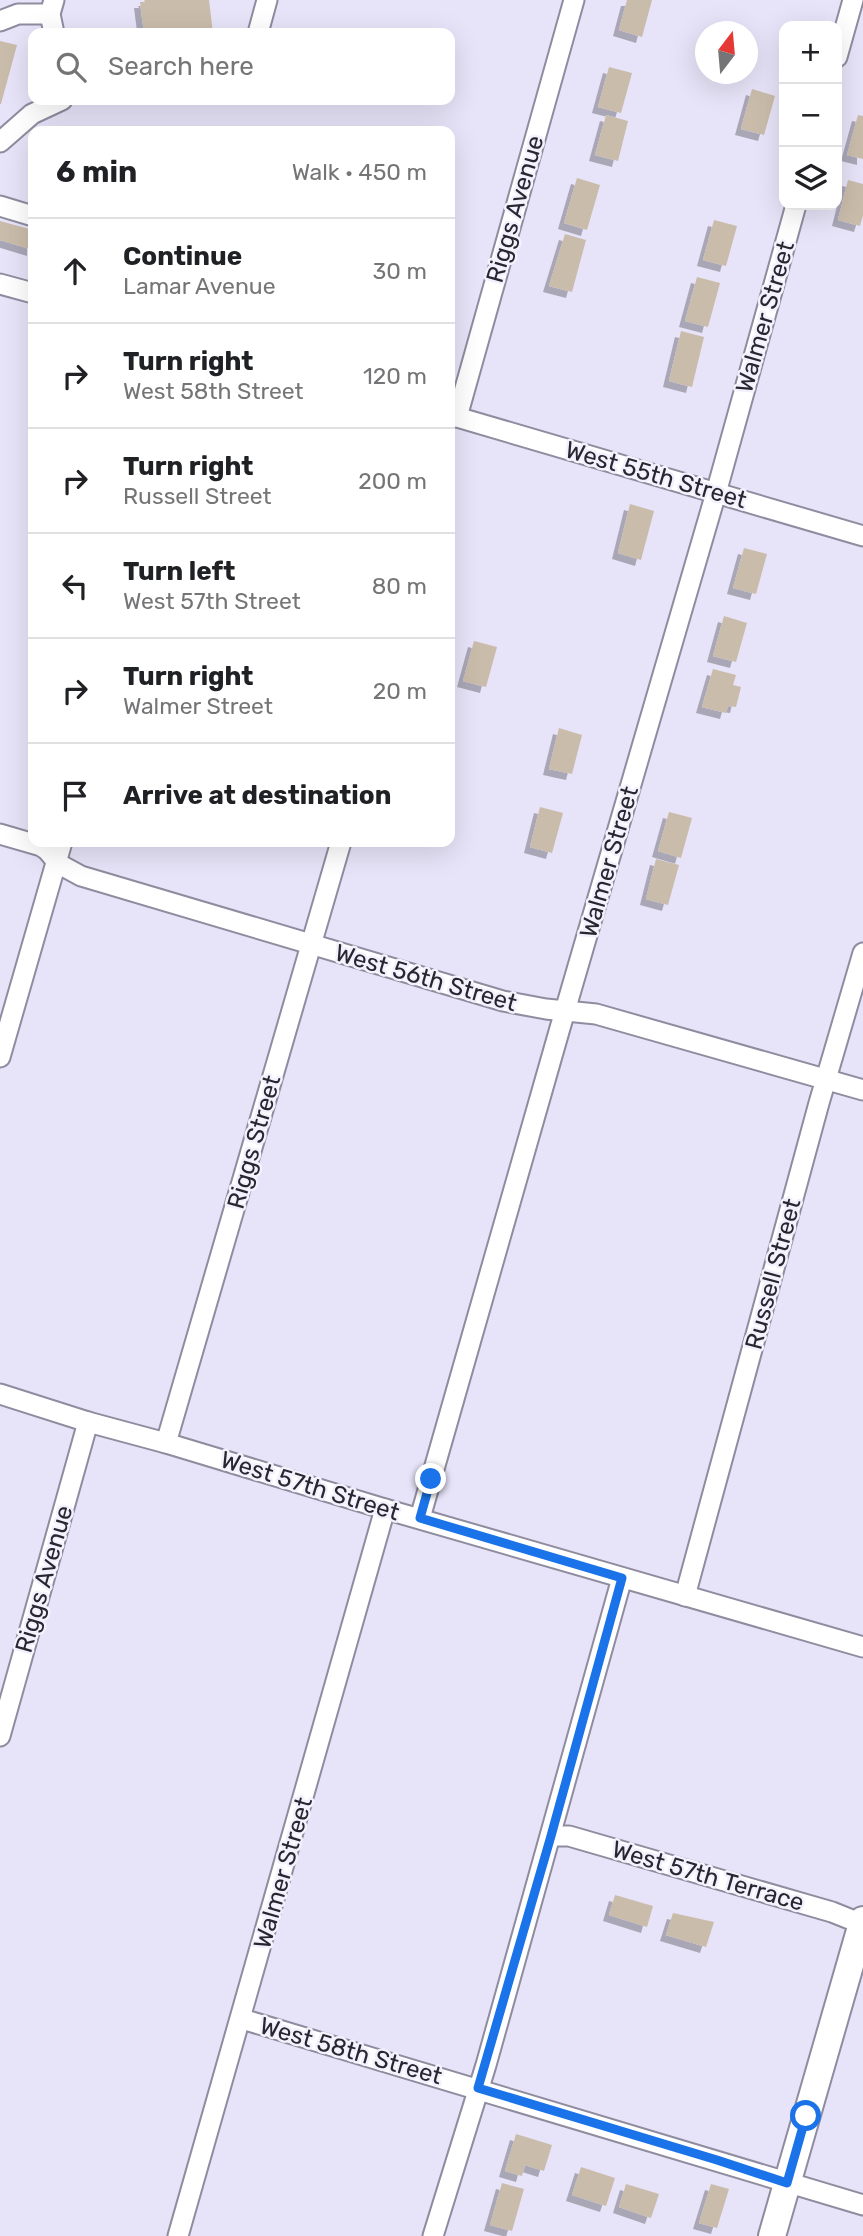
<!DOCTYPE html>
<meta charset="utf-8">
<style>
:root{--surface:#fff;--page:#f6f6f6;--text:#202124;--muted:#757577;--line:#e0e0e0}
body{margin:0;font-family:Rubik,sans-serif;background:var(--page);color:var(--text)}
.controls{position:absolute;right:21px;top:21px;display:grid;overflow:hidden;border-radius:14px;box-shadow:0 7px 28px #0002}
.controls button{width:63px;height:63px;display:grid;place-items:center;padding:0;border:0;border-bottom:2px solid var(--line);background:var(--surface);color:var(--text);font:35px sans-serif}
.compass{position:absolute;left:695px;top:21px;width:63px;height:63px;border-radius:50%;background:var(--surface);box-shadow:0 7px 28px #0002;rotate:16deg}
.stop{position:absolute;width:21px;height:21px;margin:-16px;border:5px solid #1a73e8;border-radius:50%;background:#fff}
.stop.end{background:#1a73e8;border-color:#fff;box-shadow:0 2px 7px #0008}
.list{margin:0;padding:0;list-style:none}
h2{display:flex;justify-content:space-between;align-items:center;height:91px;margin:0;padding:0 28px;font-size:30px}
h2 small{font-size:23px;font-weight:400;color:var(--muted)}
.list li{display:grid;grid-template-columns:46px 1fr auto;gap:21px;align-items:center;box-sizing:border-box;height:105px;padding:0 28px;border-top:2px solid var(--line)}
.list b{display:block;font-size:26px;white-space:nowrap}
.list p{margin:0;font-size:23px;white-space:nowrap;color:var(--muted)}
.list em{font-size:23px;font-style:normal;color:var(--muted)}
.icon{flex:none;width:38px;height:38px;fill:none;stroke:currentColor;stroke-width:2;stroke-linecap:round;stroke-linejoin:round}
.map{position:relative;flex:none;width:863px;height:2236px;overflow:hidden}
.search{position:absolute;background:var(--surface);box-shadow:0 7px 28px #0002;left:28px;top:28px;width:427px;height:77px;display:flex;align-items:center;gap:18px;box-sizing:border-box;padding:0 24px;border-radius:14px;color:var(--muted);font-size:26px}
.panel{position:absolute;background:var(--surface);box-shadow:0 7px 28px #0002;left:28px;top:126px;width:427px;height:721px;border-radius:14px}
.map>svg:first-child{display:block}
.building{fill:#cabcaa;filter:url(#shadow)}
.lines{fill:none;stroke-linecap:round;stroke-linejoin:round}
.street-casing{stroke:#8f8c9f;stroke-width:23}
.secondary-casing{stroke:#8f8c9f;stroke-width:30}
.street{stroke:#fff;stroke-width:19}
.secondary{stroke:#fff;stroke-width:26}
.route{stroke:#1a73e8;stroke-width:9}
.labels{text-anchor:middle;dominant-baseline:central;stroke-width:5;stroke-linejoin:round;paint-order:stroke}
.street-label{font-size:24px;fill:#28272f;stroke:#f4f1fe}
</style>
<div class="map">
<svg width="863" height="2236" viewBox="0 0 863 2236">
<defs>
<filter id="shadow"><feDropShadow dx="-6" dy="6" stdDeviation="0" flood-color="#0004"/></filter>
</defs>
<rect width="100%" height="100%" fill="#e7e3f8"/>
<g class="building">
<polygon points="144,0 209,0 213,33 186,33 186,30 178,31 178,33 144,33 140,2 145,2"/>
<polygon points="627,0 652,0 642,37 619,30"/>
<polygon points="0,41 17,45 1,104 0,104"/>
<polygon points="609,67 632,73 621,113 598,107"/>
<polygon points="752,89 775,96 764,135 741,129"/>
<polygon points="606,115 628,121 618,161 595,155"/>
<polygon points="858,115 863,116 863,159 847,155"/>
<polygon points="577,178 600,185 587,230 564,223"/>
<polygon points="848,180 863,184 863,216 860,226 838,220"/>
<polygon points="714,220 737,226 726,266 703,260"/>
<polygon points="0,221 33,230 33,250 0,240"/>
<polygon points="565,234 586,240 572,292 549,286"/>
<polygon points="697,277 720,283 708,327 685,321"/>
<polygon points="681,331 704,337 692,387 669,381"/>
<polygon points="630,504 654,511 641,560 618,553"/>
<polygon points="744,548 767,554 756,594 733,588"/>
<polygon points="724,616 747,623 736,662 713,656"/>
<polygon points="474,641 497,647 486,687 463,681"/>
<polygon points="713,669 736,675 733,685 741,687 736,707 728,706 726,713 702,707"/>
<polygon points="559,728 582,735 572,774 549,769"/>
<polygon points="540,807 563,813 552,853 530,847"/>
<polygon points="669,812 692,818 681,858 658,851"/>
<polygon points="656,859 679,865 668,905 646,899"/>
<polygon points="615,1895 653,1906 647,1927 609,1915"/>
<polygon points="673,1913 714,1922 706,1947 666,1935"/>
<polygon points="516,2134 552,2145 544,2171 525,2165 522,2176 505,2171"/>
<polygon points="581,2167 615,2178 606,2206 572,2195"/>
<polygon points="502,2183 524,2189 512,2231 490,2225"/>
<polygon points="626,2184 659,2194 651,2218 619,2207"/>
<polygon points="711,2184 729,2189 717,2228 699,2223"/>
</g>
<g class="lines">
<g class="street-casing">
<g id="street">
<polyline points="0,21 18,14 50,14"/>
<polyline points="54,33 50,14 54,0"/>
<polyline points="258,33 267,0"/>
<polyline points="837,57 853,0"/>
<polyline points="0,142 32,114 62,100"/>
<polyline points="0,206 33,216"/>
<polyline points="0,284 33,293"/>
<polyline points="450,415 863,536"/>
<polyline points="457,417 574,0"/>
<polyline points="0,834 41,846 47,850 59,864 81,876 503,1001 546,1009 596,1014 863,1090"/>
<polyline points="0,1057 62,842"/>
<polyline points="0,1394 88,1422 166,1443 385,1509 863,1647"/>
<polyline points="166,1443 341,842"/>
<polyline points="420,1518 560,1028 716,493 796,205"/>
<polyline points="685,1596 819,1103 863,953"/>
<polyline points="0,1736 88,1422"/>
<polyline points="551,1836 569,1836 832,1912 862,1924"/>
<polyline points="242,2019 863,2205"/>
<polyline points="178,2236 385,1509"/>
<polyline points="433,2236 486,2065 622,1578"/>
</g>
</g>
<g class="secondary-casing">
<polyline id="secondary" points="772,2236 863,1920"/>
</g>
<use href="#street" class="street"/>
<use href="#secondary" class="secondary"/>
</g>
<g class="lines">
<polyline class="route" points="431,1479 420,1518 622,1578 551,1836 478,2088 717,2160 787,2183 806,2116"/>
</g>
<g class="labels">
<g class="street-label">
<text transform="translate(515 209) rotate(-74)">Riggs Avenue</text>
<text transform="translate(765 317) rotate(-74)">Walmer Street</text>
<text transform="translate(656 475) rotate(16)">West 55th Street</text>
<text transform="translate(609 862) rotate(-74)">Walmer Street</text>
<text transform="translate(426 978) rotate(16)">West 56th Street</text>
<text transform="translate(254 1142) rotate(-74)">Riggs Street</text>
<text transform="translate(773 1274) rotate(-75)">Russell Street</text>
<text transform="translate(310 1486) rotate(17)">West 57th Street</text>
<text transform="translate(44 1579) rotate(-74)">Riggs Avenue</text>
<text transform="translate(283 1873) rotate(-74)">Walmer Street</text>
<text transform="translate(708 1876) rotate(16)">West 57th Terrace</text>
<text transform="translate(351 2051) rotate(16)">West 58th Street</text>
</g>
</g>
</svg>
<div class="controls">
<button>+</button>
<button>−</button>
<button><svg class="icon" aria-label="layers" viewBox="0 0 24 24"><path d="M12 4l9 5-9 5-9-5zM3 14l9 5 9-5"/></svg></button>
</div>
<svg class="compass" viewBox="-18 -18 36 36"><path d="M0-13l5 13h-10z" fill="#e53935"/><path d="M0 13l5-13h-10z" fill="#757577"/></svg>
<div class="stop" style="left:806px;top:2116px"></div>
<div class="stop end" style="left:431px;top:1479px"></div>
<div class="search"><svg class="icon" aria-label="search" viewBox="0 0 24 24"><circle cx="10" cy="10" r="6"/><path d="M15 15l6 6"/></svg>Search here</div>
<section class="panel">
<h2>6 min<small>Walk · 450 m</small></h2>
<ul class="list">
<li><svg class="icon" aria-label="ahead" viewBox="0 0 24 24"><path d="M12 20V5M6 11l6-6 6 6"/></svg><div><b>Continue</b><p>Lamar Avenue</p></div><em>30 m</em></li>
<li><svg class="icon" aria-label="right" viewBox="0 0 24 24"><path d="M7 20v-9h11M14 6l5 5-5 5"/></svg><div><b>Turn right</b><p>West 58th Street</p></div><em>120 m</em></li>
<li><svg class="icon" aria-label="right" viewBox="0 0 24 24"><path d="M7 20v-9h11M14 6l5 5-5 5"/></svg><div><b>Turn right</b><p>Russell Street</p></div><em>200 m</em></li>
<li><svg class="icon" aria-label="left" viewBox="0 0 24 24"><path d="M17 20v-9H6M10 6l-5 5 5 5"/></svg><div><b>Turn left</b><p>West 57th Street</p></div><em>80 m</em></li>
<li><svg class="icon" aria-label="right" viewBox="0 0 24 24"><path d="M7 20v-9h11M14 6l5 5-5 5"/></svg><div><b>Turn right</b><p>Walmer Street</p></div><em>20 m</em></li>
<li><svg class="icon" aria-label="arrive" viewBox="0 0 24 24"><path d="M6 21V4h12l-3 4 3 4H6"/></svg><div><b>Arrive at destination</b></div></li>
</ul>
</section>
</div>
